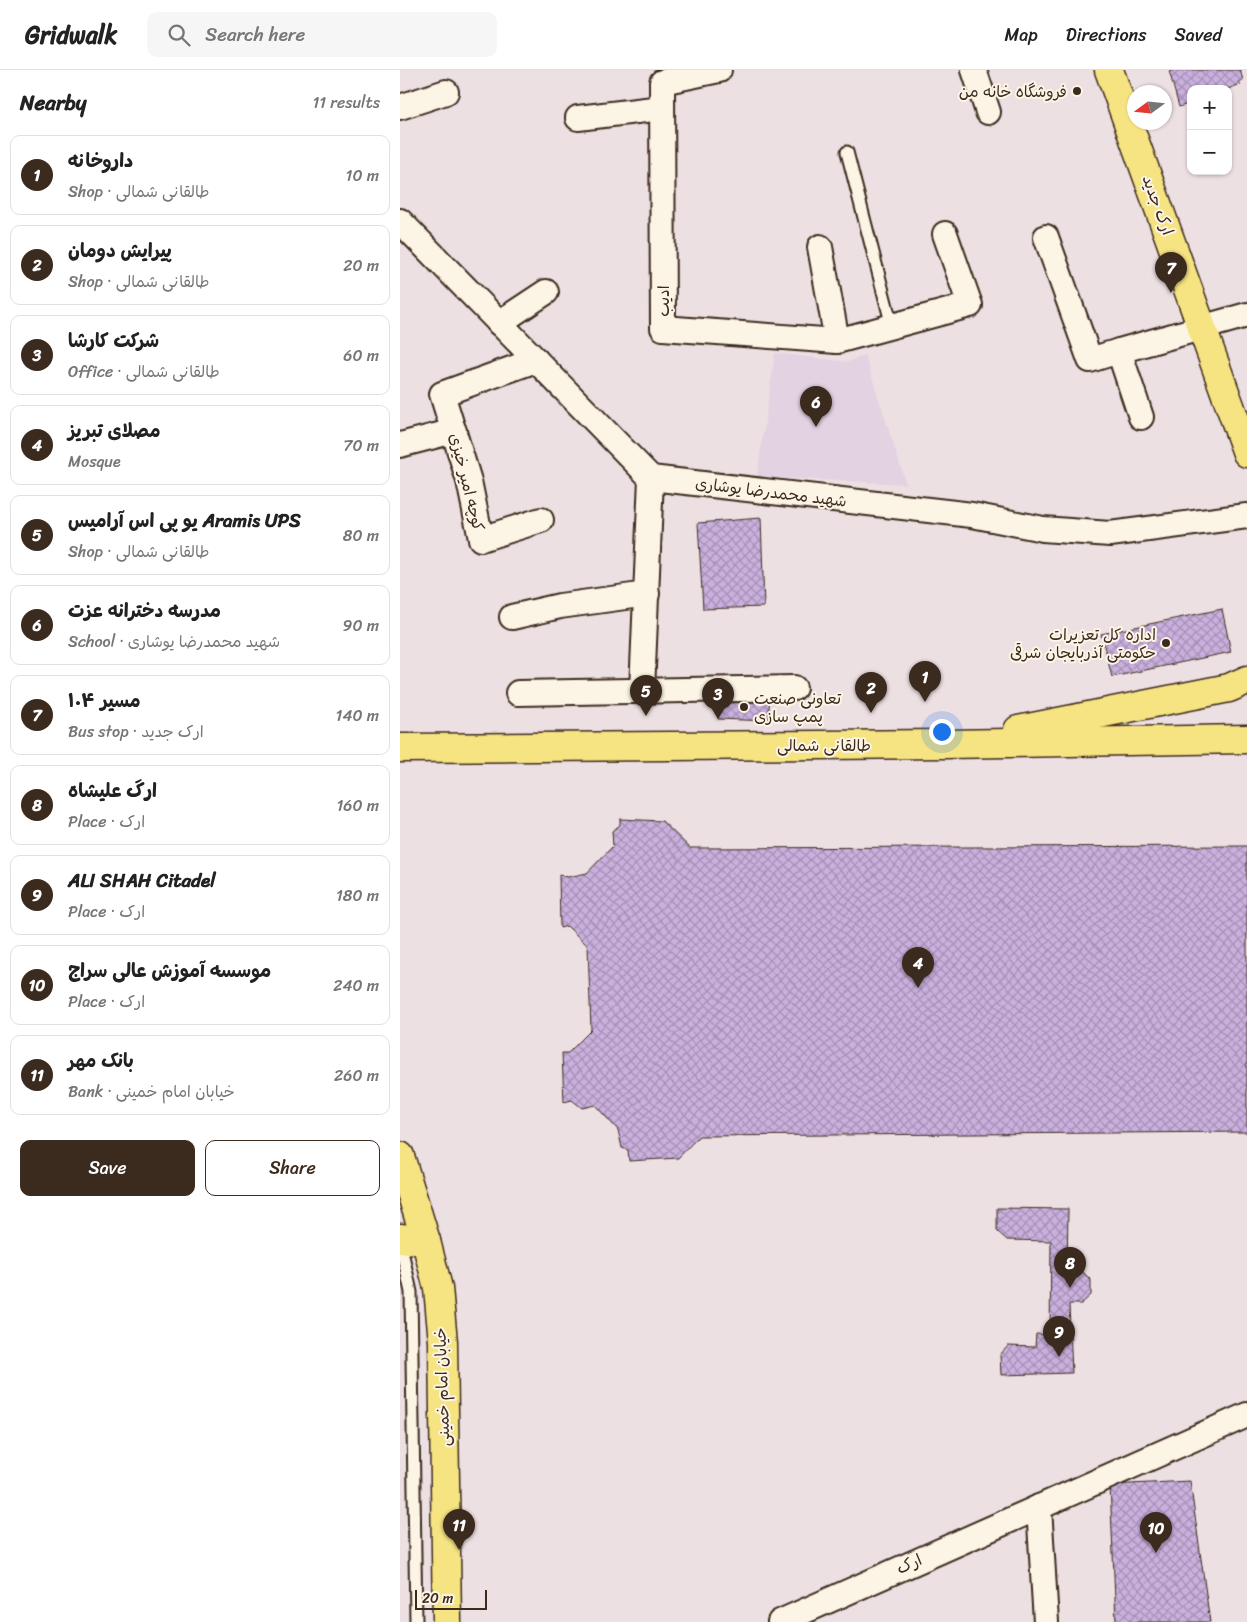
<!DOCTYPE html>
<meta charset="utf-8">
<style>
:root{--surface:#fff;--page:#f6f6f6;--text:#222;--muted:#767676;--line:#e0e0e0;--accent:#3b2a1e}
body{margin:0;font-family:Sriracha,"Playpen Sans Arabic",sans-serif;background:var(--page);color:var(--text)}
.controls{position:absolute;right:15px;top:15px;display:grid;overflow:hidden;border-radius:10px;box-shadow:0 1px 4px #0004}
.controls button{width:45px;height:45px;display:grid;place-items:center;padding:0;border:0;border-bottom:1px solid var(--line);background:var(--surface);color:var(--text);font:25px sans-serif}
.compass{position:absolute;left:727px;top:15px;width:45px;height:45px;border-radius:50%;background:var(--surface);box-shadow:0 1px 4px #0004;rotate:255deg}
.scale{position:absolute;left:15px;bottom:12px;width:72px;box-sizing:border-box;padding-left:5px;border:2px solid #3b2a1e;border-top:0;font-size:14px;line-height:18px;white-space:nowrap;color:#3b2a1e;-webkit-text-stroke:4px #fcf5e5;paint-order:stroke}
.you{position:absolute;left:541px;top:661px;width:18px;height:18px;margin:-12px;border:4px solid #fff;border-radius:50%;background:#1a73e8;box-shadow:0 0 0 8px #1a73e833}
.badge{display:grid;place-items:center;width:32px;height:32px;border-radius:50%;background:var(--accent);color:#fff;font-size:16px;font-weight:700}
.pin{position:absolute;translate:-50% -41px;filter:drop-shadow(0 1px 2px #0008)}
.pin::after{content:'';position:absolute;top:26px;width:18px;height:15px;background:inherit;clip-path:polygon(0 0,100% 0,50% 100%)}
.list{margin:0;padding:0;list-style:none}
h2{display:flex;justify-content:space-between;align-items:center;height:65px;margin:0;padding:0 20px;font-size:21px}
h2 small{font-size:16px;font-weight:400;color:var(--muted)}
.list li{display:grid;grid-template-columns:32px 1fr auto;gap:15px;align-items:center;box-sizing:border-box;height:80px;margin:0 10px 10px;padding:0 10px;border:1px solid var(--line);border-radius:10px}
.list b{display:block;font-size:19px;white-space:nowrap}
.list p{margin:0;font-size:16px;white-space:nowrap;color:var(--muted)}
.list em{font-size:16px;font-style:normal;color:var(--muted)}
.actions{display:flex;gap:10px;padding:15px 20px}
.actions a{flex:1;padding:11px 0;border:1px solid var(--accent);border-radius:10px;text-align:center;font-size:18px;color:var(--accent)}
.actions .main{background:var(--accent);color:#fff}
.icon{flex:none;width:28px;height:28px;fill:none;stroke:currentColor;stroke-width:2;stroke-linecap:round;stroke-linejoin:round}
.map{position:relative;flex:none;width:847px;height:1552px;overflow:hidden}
header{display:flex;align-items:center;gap:30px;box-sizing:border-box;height:70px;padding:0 25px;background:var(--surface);border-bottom:1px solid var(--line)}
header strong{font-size:24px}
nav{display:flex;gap:28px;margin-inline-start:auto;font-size:18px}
.search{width:350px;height:45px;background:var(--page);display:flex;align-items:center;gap:12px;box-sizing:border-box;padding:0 18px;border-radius:10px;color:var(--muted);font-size:19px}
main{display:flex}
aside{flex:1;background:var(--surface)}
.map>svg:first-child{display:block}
.built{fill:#e2d2e2}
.building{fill:url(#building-cross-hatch);stroke:#3b2a1e}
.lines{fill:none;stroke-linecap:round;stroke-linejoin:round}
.service-casing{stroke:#3b2a1e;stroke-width:15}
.minor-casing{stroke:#3b2a1e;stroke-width:28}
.primary-casing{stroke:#3b2a1e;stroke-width:31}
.service{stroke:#fcf5e5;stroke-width:11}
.minor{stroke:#fcf5e5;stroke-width:24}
.primary{stroke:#f6e381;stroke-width:28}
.poi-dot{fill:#3b2a1e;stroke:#fcf5e5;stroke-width:2}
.labels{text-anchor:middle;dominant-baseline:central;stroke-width:4;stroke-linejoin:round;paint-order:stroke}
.poi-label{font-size:16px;fill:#3b2a1e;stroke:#fcf5e5;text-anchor:end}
.street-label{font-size:16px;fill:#3b2a1e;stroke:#fcf5e5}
</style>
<header>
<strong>Gridwalk</strong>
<div class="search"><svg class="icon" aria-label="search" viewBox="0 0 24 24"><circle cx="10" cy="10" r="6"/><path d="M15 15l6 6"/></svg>Search here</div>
<nav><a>Map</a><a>Directions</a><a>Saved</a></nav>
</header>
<main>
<aside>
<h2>Nearby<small>11 results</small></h2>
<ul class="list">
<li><span class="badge">1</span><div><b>داروخانه</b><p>Shop · طالقانی شمالی</p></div><em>10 m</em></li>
<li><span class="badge">2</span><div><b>پیرایش دومان</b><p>Shop · طالقانی شمالی</p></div><em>20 m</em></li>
<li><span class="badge">3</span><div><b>شرکت کارشا</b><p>Office · طالقانی شمالی</p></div><em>60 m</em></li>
<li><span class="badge">4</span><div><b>مصلای تبریز</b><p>Mosque</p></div><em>70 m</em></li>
<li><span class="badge">5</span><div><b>یو پی اس آرامیس Aramis UPS</b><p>Shop · طالقانی شمالی</p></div><em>80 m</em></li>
<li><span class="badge">6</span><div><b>مدرسه دخترانه عزت</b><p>School · شهید محمدرضا یوشاری</p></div><em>90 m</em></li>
<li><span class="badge">7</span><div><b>مسیر ۱۰۴</b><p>Bus stop · ارک جدید</p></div><em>140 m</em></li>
<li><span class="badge">8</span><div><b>ارگ علیشاه</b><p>Place · ارک</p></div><em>160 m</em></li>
<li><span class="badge">9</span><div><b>ALI SHAH Citadel</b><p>Place · ارک</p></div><em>180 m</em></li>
<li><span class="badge">10</span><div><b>موسسه آموزش عالی سراج</b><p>Place · ارک</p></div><em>240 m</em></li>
<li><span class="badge">11</span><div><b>بانک مهر</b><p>Bank · خیابان امام خمینی</p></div><em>260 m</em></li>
</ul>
<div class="actions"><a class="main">Save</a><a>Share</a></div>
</aside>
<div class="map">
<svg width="847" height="1552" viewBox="0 0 847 1552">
<defs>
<pattern id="building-cross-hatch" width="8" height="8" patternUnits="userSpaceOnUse" patternTransform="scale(1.25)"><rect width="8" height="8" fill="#cab0de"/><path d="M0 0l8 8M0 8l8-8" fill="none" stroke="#a58fb3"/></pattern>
</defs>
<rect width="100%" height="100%" fill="#ede0e3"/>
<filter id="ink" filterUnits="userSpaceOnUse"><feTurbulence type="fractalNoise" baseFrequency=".02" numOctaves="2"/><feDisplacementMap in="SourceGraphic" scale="10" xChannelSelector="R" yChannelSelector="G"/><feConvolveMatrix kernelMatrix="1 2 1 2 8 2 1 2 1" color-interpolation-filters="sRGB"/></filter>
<g filter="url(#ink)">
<polygon class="built" points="375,283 448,292 465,285 506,414 357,407"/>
<g class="building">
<polygon points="774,0 840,0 843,10 839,12 841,14 828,19 791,19 791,33 779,37 770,4 769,2"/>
<polygon points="361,448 364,537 303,539 298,453"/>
<polygon points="822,539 831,582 712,607 701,564"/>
<polygon points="322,623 370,625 368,651 318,649"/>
<polygon points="220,749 262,751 290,778 847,776 847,1062 299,1066 278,1088 229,1091 228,1080 222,1078 218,1060 195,1035 182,1038 172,1030 164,1032 162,983 168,983 191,960 188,876 167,856 160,858 159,805 168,807 187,803 213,776 212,761 220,755"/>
<polygon points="597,1138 668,1139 667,1200 681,1200 691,1210 691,1225 681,1234 669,1234 672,1303 601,1305 600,1285 608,1276 635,1277 636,1264 650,1265 651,1171 607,1170 597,1161"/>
<polygon points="790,1411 810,1552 716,1552 710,1415"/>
</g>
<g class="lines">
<g class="service-casing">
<g id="service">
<polyline points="447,82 492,256"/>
<polyline points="0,1172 11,1222 16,1552"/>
</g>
</g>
<g class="minor-casing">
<g id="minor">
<polyline points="319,0 262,12 263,258 437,271 570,235 545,164"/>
<polyline points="574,0 588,42"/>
<polyline points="0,37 46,22"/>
<polyline points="178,48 262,38"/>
<polyline points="0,151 251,408 572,445 643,459 710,464 847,446"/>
<polyline points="646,167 690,290 719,281 741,347"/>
<polyline points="420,177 437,271"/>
<polyline points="99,253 146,222"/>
<polyline points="719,281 847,245"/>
<polyline points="136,290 42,324 69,411 81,469 141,450"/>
<polyline points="0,375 54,361"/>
<polyline points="112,547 160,536 247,524"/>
<polyline points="242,621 251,408"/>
<polyline points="118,623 394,618"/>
<polyline points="639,1437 646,1552"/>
<polyline points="380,1552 847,1345"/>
</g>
</g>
<g class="primary-casing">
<g id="primary">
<polyline points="709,0 847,383"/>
<polyline points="618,660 829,618 847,610"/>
<polyline points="0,678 545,674 847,669"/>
<polyline points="0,1086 26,1171 38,1218 43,1272 47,1552"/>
<polyline points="0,1168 26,1171"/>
</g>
</g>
<use href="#service" class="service"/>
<use href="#minor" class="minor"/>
<use href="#primary" class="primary"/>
</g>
</g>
<g class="poi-dot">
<circle cx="677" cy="21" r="5"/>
<circle cx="766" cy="573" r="5"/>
<circle cx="344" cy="637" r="5"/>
</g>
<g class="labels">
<g class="poi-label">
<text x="667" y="21">فروشگاه خانه من</text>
<text x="756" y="564">اداره کل تعزیرات<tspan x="756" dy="18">حکومتی آذربایجان شرقی</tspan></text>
<text x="354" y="628" text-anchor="start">تعاونی صنعت<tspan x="354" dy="18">پمپ سازی</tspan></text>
</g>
<g class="street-label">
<text transform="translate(758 135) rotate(70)">ارک جدید</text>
<text transform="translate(263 231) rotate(-90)">ادیب</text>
<text transform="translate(67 412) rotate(76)">کوچه امیر خیزی</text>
<text transform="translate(371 422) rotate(7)">شهید محمدرضا یوشاری</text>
<text x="424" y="675">طالقانی شمالی</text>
<text transform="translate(42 1317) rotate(-92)">خیابان امام خمینی</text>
<text transform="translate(509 1494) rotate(-24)">ارک</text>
</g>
</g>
</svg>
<div class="controls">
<button>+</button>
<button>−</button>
</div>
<svg class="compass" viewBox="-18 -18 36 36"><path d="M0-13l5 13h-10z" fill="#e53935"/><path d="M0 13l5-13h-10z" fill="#767676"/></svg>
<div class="scale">20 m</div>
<div class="you"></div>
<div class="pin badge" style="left:525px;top:632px">1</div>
<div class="pin badge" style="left:471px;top:643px">2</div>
<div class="pin badge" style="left:318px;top:649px">3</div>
<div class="pin badge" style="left:518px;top:918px">4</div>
<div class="pin badge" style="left:246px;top:646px">5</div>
<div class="pin badge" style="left:416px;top:357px">6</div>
<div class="pin badge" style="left:771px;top:223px">7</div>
<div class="pin badge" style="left:670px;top:1218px">8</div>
<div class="pin badge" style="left:659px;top:1287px">9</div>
<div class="pin badge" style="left:756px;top:1483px">10</div>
<div class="pin badge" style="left:59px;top:1480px">11</div>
</div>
</main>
